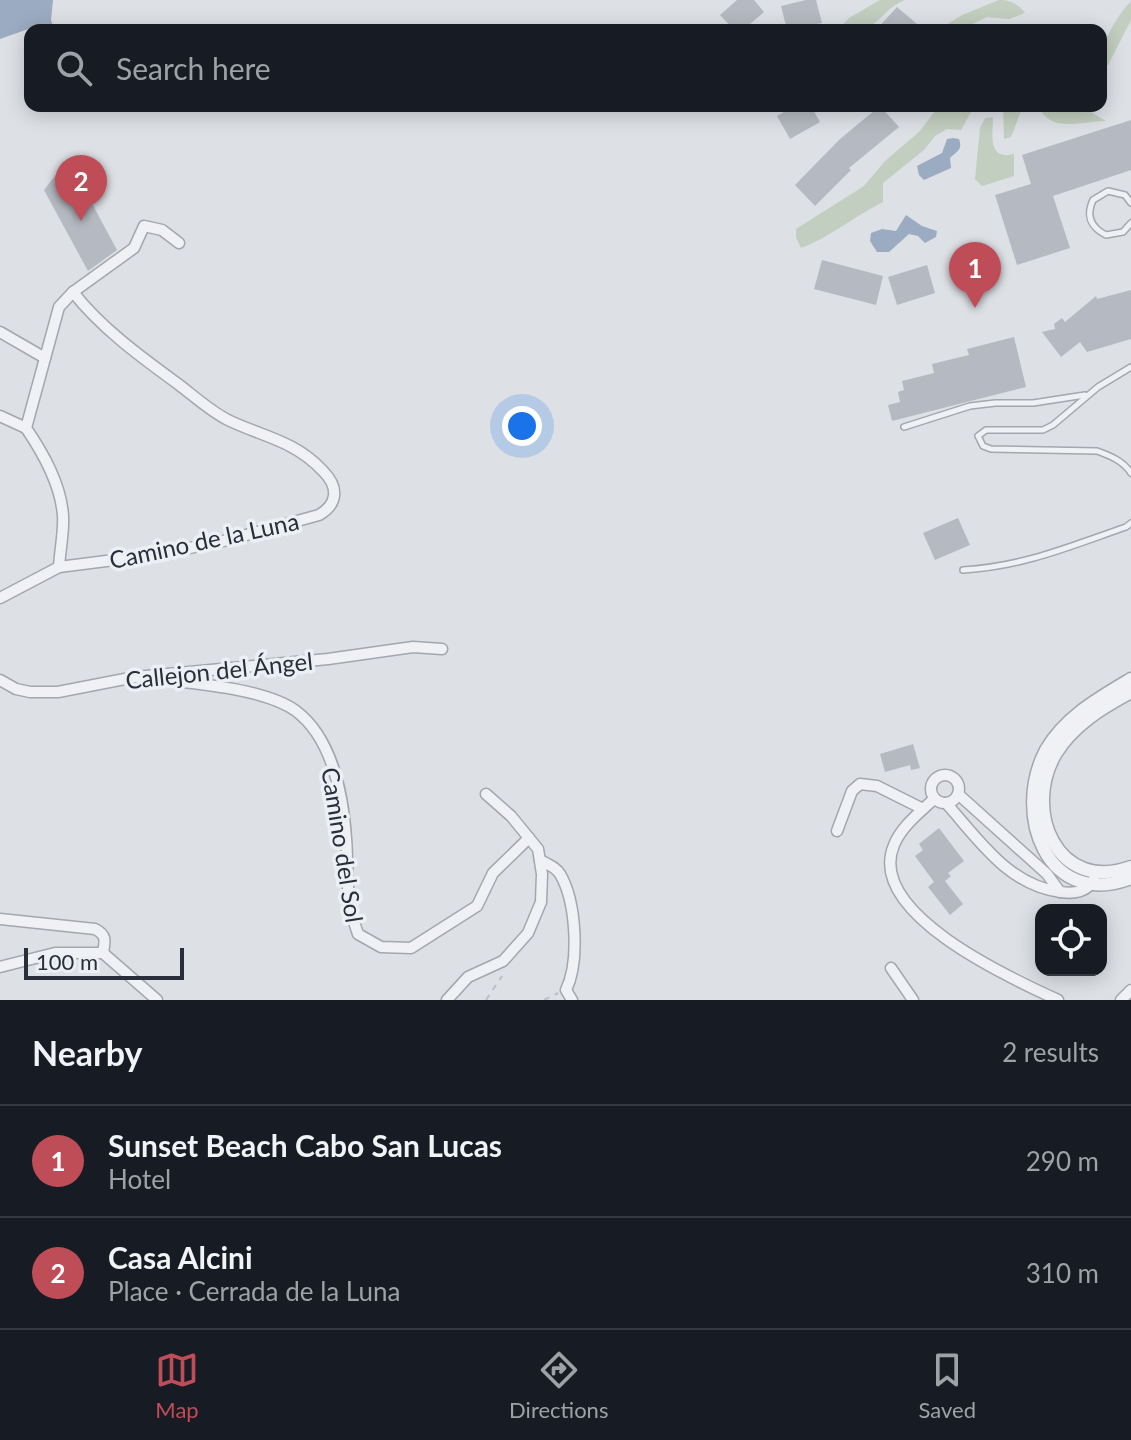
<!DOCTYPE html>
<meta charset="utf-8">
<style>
:root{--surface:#171b24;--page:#20242c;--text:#f1f3f6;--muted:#9ea1a6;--line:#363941;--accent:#bf4d58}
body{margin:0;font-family:Lato,sans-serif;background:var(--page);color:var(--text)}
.controls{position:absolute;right:24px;bottom:24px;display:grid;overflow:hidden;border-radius:16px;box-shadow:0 4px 20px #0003}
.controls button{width:72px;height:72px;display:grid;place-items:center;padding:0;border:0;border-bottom:2px solid var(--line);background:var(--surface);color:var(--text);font:40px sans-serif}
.scale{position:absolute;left:24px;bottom:20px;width:160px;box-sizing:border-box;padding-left:8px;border:4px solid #282e3a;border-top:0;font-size:22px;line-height:28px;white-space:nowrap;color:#282e3a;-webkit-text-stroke:6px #eceff3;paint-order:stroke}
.you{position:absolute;left:522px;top:426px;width:28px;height:28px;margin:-20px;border:6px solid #fff;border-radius:50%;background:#1a73e8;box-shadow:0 0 0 12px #1a73e833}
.badge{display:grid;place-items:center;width:52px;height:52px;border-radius:50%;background:var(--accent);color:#fff;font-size:26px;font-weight:700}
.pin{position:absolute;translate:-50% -66px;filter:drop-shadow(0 2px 4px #0008)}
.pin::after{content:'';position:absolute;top:42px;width:28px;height:24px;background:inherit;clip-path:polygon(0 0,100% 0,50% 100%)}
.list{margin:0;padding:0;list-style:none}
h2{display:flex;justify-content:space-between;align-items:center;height:104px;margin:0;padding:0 32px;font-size:34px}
h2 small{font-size:26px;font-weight:400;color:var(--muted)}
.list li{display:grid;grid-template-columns:52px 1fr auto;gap:24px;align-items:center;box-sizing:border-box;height:112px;padding:0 32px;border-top:2px solid var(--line)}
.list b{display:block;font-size:30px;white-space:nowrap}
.list p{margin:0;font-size:26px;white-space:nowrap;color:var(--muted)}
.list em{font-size:26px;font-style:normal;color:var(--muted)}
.icon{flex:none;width:44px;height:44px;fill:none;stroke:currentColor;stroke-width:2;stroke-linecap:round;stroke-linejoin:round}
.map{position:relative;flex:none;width:1131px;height:1000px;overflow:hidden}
.search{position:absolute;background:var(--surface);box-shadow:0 4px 20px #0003;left:24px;right:24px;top:24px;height:88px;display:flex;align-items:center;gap:20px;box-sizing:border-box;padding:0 28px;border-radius:16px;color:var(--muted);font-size:30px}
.sheet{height:328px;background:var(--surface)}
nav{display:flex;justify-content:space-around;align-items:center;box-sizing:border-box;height:112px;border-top:2px solid var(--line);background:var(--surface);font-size:22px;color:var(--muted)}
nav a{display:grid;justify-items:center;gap:4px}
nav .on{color:var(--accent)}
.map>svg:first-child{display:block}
.green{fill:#c2cebf}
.water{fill:#9bacc2}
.building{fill:#b5b9c1}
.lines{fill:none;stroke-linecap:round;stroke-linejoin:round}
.service-casing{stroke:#a3a7ae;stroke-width:8}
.minor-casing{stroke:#a3a7ae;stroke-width:13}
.tertiary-casing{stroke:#a3a7ae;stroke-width:15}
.path{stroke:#bbbec4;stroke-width:2;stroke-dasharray:6 6;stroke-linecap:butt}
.service{stroke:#eff1f4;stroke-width:5}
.minor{stroke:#eff1f4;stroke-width:10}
.tertiary{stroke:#eff1f4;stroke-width:12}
.labels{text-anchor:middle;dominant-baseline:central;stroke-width:7;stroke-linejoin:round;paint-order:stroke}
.street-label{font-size:24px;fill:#282e3a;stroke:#eceff3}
</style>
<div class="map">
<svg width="1131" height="1000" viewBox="0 0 1131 1000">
<rect width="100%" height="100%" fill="#dde0e5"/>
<g class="green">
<path d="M 880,0 L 905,0 C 888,7 885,16 872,25 C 863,31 848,30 838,30 L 849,18 Z"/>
<path d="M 999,0 C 1011,0 1018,4 1025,13 L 1009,19 L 987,17 L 961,30 L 938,30 L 962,15 Z"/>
<path d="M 1131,1 L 1131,20 L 1108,65 L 1101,68 C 1101,42 1114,20 1131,1 Z"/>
<path d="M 939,106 L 981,106 L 971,112 L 961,130 L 947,129 L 935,136 L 924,150 L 883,183 L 883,202 C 855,216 830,237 801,248 L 796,237 L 796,229 L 864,186 L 885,161 L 919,132 Z"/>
<polygon points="1003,106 1023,106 1011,137 1004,139"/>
<path d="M 1039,106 L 1082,107 L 1106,121 C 1083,121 1049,134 1039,106 Z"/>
<path d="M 993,117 C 993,134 987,161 1014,154 L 1014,176 L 982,186 L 975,179 L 980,128 L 985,118 Z"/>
</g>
<g class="water">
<polygon points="0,0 53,0 51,20 53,26 31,28 0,39"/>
<path d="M 953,138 L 959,139 C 963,150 957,151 950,158 L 951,168 L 924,180 L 919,175 L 917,166 L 942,153 L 947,139 Z"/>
<polygon points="906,215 922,226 937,231 936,237 925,243 918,236 909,234 889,252 877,252 870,241 871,233 882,229 896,231"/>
</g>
<g class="building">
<polygon points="737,0 754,0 764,12 743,30 734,30 720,15"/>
<polygon points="806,0 816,0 822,23 787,30 781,6"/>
<polygon points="897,7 917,24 912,30 876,30"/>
<polygon points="794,106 811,106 820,122 790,139 777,116"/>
<polygon points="880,106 899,127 849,168 851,170 815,206 795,185 840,139"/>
<polygon points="1131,120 1131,170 1053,196 1070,248 1017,265 995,195 1031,184 1022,155"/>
<polygon points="68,159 117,250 88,271 44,190"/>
<polygon points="822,260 883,276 876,305 814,289"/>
<polygon points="927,265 935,293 897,305 888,277"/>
<polygon points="1131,290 1131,339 1087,352 1080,342 1061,357 1042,332 1055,329 1054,324 1062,318 1065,322 1096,296 1097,299"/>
<polygon points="1014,337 1026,387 892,421 888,405 900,402 898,392 904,390 902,381 934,373 932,364 969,355 967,349"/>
<polygon points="958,518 970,545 935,560 923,533"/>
<polygon points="913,744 920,768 911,770 910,765 885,772 880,754"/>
<polygon points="939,828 964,861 948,873 951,876 945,881 963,904 950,915 928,887 934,882 915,856 923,850 919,844"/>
</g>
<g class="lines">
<g class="service-casing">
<g id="service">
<path d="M 1131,203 L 1125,195 L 1108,191 L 1093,200 C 1086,215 1090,227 1106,235 L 1123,232 L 1131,223"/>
<path d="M 1131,367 L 1098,387 L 1053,425 L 1043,430 L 986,430 L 978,436 L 983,446 L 991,449 L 1097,451 C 1111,456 1123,461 1131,473"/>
<polyline points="904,427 970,406 995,403 1033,403 1085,395"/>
<path d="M 963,570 C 1025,566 1068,547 1126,527 L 1131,523"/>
</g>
</g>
<g class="minor-casing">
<g id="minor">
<polyline points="0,332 45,358"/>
<polyline points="0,416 26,428"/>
<path d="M 59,567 C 60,550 64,532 63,516 C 61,484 43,453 26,428 L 59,307 L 73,292 L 134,248 L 144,226 L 162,230 L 179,243"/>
<path d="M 0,598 L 59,567 L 161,554 L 228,540 L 319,515 C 338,504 339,487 323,471 C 294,440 263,437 228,420 C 210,411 194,396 178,384 C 141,357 101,328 73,292"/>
<path d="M 135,677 C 178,682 262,686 296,711 C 332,738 343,795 346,838 C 349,877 344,895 358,934 L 381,947 L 411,948 L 477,906 L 493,873 L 529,838"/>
<polyline points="0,680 16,689 30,692 58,692 135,677 328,659 413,647 442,649"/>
<circle cx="945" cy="789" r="14"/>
<polyline points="958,794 1047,874 1060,892"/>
<path d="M 934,799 C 920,812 901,827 894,845 C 865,913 1012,979 1058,1000"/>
<path d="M 946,803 C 979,840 1009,886 1061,892 C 1074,894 1088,892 1094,879"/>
<polyline points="837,831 852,791 860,784 877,786 923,809"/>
<path d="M 540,860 C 547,864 556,867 560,874 C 576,901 580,961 566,990 L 572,1000"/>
<path d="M 0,919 L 95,929 C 107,935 105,941 103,953"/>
<polyline points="103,953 157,1000"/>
<polyline points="0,967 55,953 103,953"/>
<polyline points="891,968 913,1000"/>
<polyline points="447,1000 468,977 503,961 528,933 541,902 542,874 538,849 511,816 486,794"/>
<polyline points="1121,1000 1131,990"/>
</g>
</g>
<g class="tertiary-casing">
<g id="tertiary">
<path d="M 1131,679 C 1099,698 1065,717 1046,750 C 1012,814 1047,910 1131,878"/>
<path d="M 1131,692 C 1102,708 1074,724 1056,753 C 1022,810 1057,894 1131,867"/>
</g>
</g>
<g class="path">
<polyline points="486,1000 502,976"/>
<polyline points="544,1000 558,993"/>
</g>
<use href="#service" class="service"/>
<use href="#minor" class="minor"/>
<use href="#tertiary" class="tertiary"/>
</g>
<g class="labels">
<g class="street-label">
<text transform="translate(204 540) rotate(-12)">Camino de la Luna</text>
<text transform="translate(219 670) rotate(-6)">Callejon del Ángel</text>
<text transform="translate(343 845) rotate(81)">Camino del Sol</text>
</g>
</g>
</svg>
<div class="controls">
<button><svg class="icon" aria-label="locate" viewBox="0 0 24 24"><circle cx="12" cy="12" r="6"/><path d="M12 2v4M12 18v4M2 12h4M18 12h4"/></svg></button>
</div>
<div class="scale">100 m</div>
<div class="you"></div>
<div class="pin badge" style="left:975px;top:308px">1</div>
<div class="pin badge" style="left:81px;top:221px">2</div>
<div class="search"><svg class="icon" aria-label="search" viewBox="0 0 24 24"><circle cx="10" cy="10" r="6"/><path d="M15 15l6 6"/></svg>Search here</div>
</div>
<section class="sheet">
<h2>Nearby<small>2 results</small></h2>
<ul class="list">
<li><span class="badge">1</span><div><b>Sunset Beach Cabo San Lucas</b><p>Hotel</p></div><em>290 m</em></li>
<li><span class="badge">2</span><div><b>Casa Alcini</b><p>Place · Cerrada de la Luna</p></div><em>310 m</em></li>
</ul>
</section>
<nav>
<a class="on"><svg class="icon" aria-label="map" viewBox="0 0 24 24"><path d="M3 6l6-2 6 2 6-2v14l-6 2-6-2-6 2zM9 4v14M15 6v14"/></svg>Map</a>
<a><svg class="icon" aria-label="directions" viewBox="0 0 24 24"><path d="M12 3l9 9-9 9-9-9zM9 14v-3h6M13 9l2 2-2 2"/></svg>Directions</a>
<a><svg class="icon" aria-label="saved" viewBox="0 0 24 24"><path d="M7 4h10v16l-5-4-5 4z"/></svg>Saved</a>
</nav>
